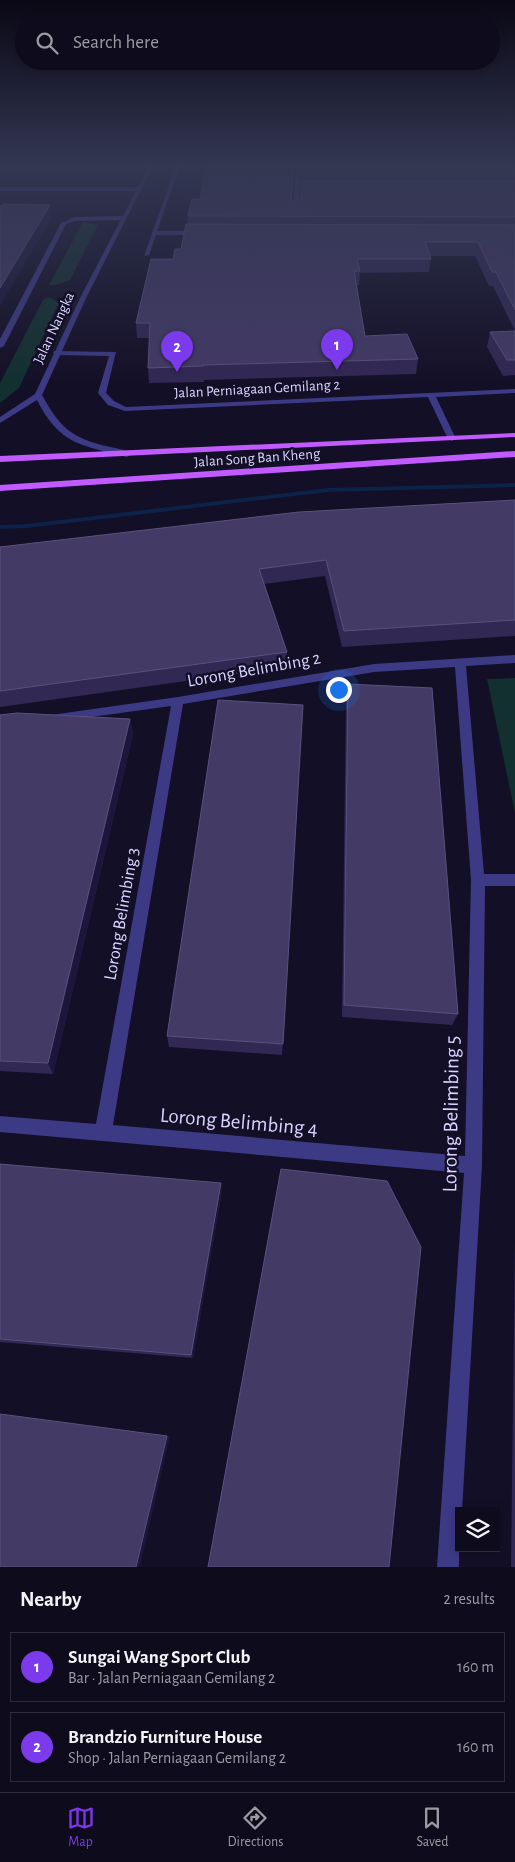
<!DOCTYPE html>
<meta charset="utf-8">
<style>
:root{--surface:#0e0b1c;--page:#171425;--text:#f1f3f6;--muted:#9b9ba3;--line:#2e2b3b;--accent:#7c3aed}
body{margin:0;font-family:"Alegreya Sans",sans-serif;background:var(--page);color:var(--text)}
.controls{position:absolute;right:15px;bottom:15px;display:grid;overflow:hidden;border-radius:0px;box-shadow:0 2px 8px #0003}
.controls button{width:45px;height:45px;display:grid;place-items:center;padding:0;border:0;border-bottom:1px solid var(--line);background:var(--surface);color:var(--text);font:25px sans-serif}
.you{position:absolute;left:338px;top:689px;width:18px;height:18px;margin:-12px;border:4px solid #fff;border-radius:50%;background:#1a73e8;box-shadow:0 0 0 8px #1a73e833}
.badge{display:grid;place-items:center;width:32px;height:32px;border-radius:50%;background:var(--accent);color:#fff;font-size:16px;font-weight:700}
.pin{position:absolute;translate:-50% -41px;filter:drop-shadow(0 1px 2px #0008)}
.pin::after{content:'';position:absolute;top:26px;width:18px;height:15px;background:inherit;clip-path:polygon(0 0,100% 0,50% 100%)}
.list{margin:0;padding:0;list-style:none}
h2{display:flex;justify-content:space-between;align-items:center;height:65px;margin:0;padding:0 20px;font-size:21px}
h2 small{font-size:16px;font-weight:400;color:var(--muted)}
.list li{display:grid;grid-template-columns:32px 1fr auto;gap:15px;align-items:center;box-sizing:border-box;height:70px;margin:0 10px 10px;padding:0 10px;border:1px solid var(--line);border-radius:0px}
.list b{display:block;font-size:19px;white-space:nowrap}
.list p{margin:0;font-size:16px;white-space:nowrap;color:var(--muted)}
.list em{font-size:16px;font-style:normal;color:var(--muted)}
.icon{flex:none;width:28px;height:28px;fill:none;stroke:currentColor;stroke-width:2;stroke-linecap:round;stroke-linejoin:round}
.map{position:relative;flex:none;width:515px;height:1567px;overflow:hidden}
.search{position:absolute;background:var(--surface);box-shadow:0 2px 8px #0003;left:15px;right:15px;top:15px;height:55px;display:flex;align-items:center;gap:12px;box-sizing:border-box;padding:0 18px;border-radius:28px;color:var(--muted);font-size:19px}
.sheet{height:225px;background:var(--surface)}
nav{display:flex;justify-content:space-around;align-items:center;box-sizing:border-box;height:70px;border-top:1px solid var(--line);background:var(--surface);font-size:14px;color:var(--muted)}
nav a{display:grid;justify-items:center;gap:2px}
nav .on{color:var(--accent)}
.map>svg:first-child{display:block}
.green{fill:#12302f}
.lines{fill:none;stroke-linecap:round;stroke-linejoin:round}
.stream{fill:#0c2248;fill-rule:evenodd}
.minor{fill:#3d3a85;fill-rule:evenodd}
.tertiary{fill:#3d3a85;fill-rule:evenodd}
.primary{fill:#c25bff;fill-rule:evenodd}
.wall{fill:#312854}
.shaded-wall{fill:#1d163a}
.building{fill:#433a66;stroke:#5a527e}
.labels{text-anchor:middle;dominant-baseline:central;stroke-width:5;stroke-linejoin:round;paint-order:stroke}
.far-street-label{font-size:15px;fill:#d9d4ff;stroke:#130f26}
.street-label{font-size:18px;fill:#d9d4ff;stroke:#130f26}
.near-street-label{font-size:21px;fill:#d9d4ff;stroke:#130f26}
</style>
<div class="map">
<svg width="515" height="1567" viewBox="0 0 515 1567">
<rect width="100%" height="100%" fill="#130f26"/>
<g class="green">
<polygon points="83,222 98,225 70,280 56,285 49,285"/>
<polygon points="48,297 59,302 19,388 0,403 0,383 43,300"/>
<polygon points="515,678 515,813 487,679"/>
</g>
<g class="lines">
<polygon class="stream" points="515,483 515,487 328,492 27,528 0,529 0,525 27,524 328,488"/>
<g class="minor">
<polygon points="176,166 180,166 157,231 201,231 204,233 201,235 156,235 149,255 144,256"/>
<polygon points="296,166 300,166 299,211 296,213 293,211"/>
<polygon points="0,187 140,187 143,189 140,191 0,191"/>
<polygon points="74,217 123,216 126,218 123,220 75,221 66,224 4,346 0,348 0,339 61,223"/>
<polygon points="54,351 116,352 106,393 114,401 126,407 515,389 515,393 436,397 456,439 452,441 448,439 428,397 125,411 108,405 98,393 109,356 57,355 53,353"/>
<path d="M 515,655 L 515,663 L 466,666 L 484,874 L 515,874 L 515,886 L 485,886 L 482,1165 L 462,1511 L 459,1511 L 459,1567 L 437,1567 L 464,1173 L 0,1132 L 0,1116 L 96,1124 L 171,706 L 55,722 L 51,721 L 49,718 L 51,715 L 178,697 L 374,664 ZM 455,667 L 471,880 L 465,1156 L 113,1125 L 183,704 L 374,672 Z"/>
</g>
<path class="tertiary" d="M 149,166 L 153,166 L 87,296 L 42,395 C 59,426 71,438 106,446 C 114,448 125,449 131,454 L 127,457 C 81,445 60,445 37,400 L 0,423 L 0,417 L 35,394 L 81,296 Z"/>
<g class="primary">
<polygon points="515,433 515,437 0,462 0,456"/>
<polygon points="515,451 515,457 0,491 0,485"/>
</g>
</g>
<g class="wall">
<polygon points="207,166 294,166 292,199 295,202 301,198 302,166 515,166 515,375 503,376 487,347 490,332 515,331 493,286 489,286 475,256 430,256 431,259 429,272 360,273 359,285 357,285 365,336 418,359 416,374 204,380 204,382 149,383 148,368 149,338 137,338 136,323 173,259 181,249 188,224 188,216 200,199"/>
<polygon points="515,501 515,636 342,647 325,576 264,584 287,652 286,667 0,707 0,547"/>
<polygon points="348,684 458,1014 452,1025 342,1017 346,699"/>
<polygon points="303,705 282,1055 169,1047 167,1036"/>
<polygon points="0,715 130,719 133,734 53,1074 0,1071"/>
<polygon points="0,1164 222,1191 193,1358 0,1342"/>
<polygon points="515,1239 515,1567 511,1567"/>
</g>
<g class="shaded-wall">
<polygon points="50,205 52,217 0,306 0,288"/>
<polygon points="130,719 133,734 53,1074 48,1063"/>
<polygon points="221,1183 222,1191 193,1358 191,1355"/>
<polygon points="167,1436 170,1436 140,1567 136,1567"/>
</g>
<g class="building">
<polygon points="207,166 294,166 291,198 295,202 301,198 301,181 515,181 515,217 188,216 192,199 200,199"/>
<rect x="302" y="166" width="213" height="8"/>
<polygon points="4,204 50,205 0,288 0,206 3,206"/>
<polygon points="186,224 515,225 515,310 496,272 492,272 478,242 425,242 431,259 357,259 360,271 354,271 365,336 407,334 418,359 203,365 203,366 148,368 150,323 136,323 151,259 173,259 175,249 181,249"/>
<polygon points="515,331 515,360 507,360 490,332"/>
<polygon points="515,500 515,620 344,631 326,560 259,569 287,652 0,691 0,547 299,512"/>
<polygon points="348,684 432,688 458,1014 344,1005"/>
<polygon points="218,700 303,705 283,1044 167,1036"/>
<polygon points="17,713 130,719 48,1063 0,1061 0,715"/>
<polygon points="0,1164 221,1183 191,1355 0,1339"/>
<polygon points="281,1169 387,1181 421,1247 389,1567 208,1567"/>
<polygon points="0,1414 167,1436 136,1567 0,1567"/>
</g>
<linearGradient id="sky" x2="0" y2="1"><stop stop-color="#0a0815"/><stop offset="0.43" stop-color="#333752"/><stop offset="1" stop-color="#333752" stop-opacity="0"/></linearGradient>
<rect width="515" height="385" fill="url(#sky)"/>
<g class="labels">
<g class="far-street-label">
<text transform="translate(54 328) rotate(-65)">Jalan Nangka</text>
<text transform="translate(257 389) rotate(-3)">Jalan Perniagaan Gemilang 2</text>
<text transform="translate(257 458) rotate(-4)">Jalan Song Ban Kheng</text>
</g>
<g class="street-label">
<text transform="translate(254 670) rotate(-10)">Lorong Belimbing 2</text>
<text transform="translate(122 914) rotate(-80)">Lorong Belimbing 3</text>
</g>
<g class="near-street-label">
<text transform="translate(451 1114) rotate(-89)">Lorong Belimbing 5</text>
<text transform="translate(239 1122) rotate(5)">Lorong Belimbing 4</text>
</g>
</g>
</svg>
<div class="controls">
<button><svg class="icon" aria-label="layers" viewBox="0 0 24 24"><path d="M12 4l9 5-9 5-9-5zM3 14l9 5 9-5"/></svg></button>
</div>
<div class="you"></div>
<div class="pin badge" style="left:337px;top:370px">1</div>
<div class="pin badge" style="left:177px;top:372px">2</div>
<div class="search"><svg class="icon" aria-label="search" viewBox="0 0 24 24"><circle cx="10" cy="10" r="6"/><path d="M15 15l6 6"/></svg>Search here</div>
</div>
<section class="sheet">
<h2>Nearby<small>2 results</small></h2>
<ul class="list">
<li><span class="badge">1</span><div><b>Sungai Wang Sport Club</b><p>Bar · Jalan Perniagaan Gemilang 2</p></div><em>160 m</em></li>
<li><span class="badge">2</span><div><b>Brandzio Furniture House</b><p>Shop · Jalan Perniagaan Gemilang 2</p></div><em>160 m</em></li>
</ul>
</section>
<nav>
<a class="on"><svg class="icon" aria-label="map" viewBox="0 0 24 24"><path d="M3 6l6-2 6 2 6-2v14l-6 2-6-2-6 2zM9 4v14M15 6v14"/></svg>Map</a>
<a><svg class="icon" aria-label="directions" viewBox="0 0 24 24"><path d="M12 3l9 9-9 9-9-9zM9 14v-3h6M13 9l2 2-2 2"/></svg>Directions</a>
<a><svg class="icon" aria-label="saved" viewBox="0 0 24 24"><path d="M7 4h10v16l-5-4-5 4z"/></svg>Saved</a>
</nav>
